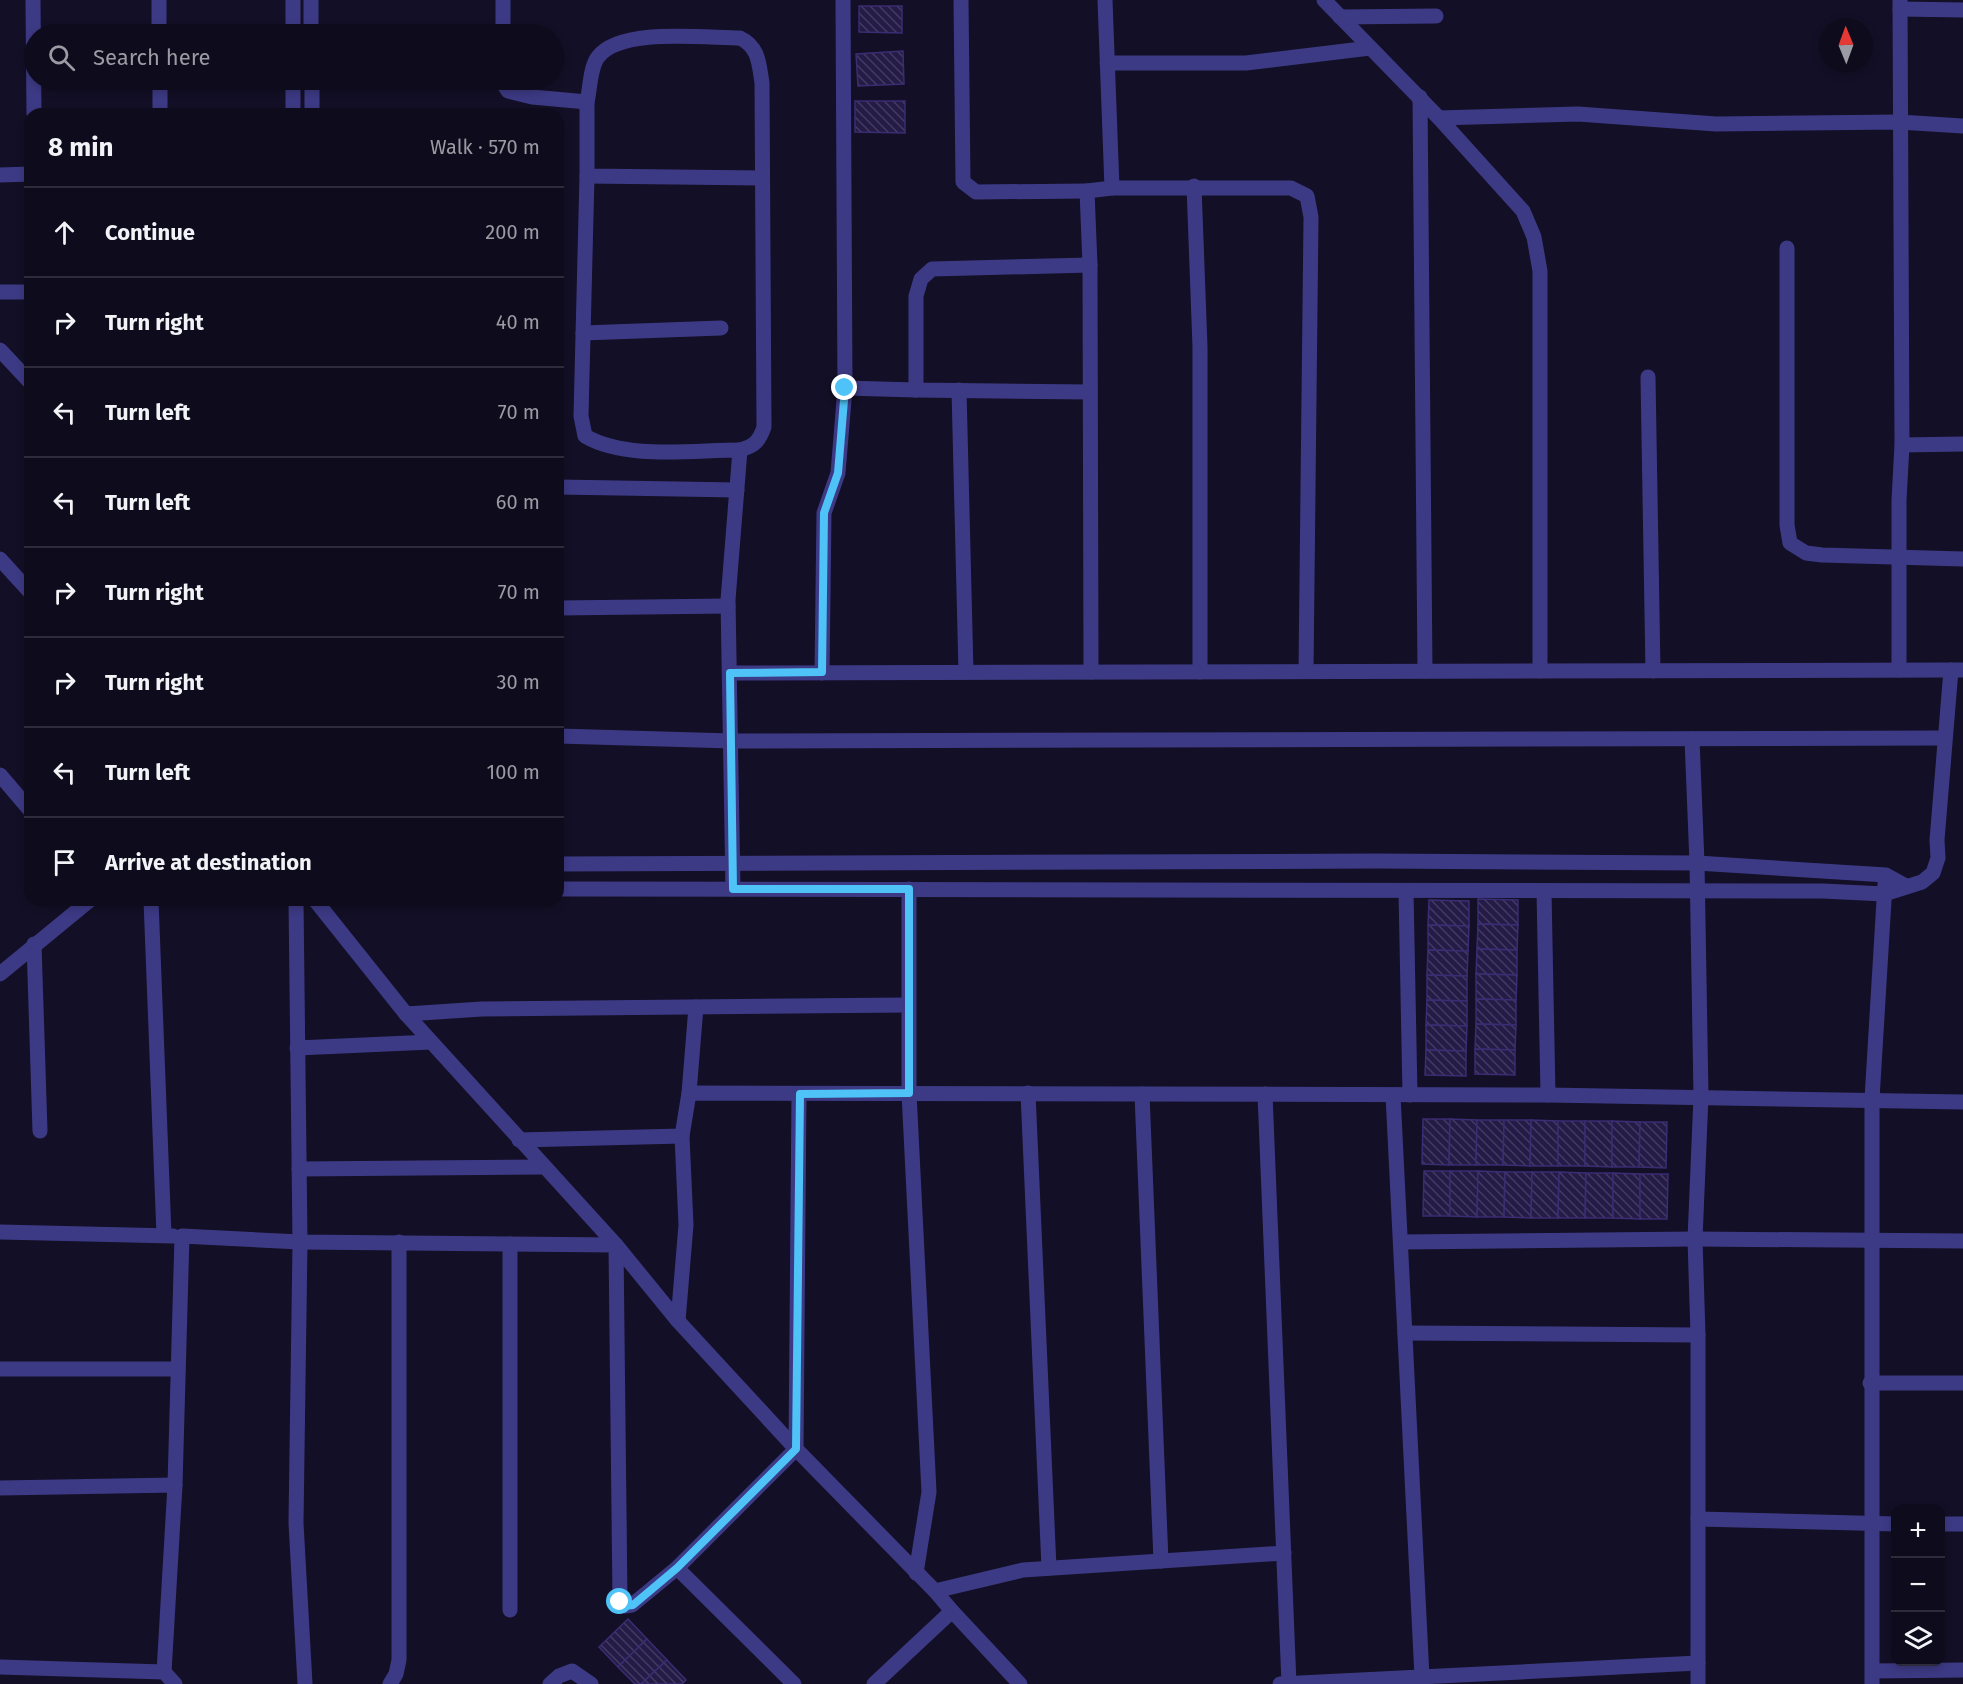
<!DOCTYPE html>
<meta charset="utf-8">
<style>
:root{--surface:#0e0b1c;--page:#1c1929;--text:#f1f3f6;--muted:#9b9ba3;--line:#2e2b3b}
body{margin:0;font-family:"Fira Sans",sans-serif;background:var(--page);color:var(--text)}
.controls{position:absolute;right:18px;bottom:18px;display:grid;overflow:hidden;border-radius:12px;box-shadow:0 3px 9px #0003}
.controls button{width:54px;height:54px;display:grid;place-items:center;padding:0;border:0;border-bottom:2px solid var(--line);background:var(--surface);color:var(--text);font:30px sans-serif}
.compass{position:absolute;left:1819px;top:18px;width:54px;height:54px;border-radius:50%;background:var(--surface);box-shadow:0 3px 9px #0003;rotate:359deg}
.stop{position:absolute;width:18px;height:18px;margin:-14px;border:4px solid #4fc3f7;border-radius:50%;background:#fff}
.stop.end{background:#4fc3f7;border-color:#fff;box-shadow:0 2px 6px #0008}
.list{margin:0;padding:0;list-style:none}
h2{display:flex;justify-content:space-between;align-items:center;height:78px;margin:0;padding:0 24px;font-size:26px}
h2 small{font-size:20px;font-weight:400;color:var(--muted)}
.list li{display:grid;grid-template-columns:39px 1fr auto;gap:18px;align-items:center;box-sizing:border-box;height:90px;padding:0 24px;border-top:2px solid var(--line)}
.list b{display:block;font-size:22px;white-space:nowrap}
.list em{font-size:20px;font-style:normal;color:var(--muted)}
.icon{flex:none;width:33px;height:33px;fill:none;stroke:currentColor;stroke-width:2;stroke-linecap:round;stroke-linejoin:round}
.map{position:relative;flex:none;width:1963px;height:1684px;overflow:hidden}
.search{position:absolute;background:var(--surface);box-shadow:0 3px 9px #0003;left:24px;top:24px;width:540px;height:66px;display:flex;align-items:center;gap:15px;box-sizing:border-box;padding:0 21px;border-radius:33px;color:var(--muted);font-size:22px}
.panel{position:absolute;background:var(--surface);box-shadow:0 3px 9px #0003;left:24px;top:108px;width:540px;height:798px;border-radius:18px}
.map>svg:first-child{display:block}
.building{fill:url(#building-back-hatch);stroke:#3b2d73;stroke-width:1.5}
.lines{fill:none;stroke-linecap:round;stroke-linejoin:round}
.minor{stroke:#3d3a85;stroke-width:15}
.route{stroke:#4fc3f7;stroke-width:8}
</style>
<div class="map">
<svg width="1963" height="1684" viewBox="0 0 1963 1684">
<defs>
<pattern id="building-back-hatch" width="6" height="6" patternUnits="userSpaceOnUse" patternTransform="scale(1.5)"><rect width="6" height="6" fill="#241b47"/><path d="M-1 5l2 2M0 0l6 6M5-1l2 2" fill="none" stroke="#433b63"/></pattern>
</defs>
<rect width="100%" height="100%" fill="#130f26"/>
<g class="building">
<polygon points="859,6 902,6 902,33 859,32"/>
<polygon points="903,51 904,84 858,86 856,54"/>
<polygon points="855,101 905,101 905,133 855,132"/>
<polygon points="1478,899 1518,900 1518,925 1478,924"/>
<polygon points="1429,900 1469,901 1469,926 1428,925"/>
<polygon points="1478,924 1518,925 1517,950 1477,949"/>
<polygon points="1428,925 1469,926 1468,951 1428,950"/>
<polygon points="1477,949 1517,950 1517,975 1476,974"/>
<polygon points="1428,950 1468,951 1467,976 1427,975"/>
<polygon points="1476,974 1517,975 1516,1000 1476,999"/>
<polygon points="1427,975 1467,976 1467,1001 1427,1000"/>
<polygon points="1476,999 1516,1000 1516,1025 1476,1024"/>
<polygon points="1427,1000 1467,1001 1467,1026 1426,1025"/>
<polygon points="1476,1024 1516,1025 1515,1050 1475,1049"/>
<polygon points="1426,1025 1467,1026 1466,1051 1426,1050"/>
<polygon points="1475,1049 1515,1050 1515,1075 1475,1074"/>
<polygon points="1426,1050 1466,1051 1466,1076 1425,1075"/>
<polygon points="1423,1119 1450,1119 1449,1165 1422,1164"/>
<polygon points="1450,1119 1477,1120 1476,1165 1449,1165"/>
<polygon points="1477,1120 1504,1120 1503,1165 1476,1165"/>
<polygon points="1504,1120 1531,1120 1530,1166 1503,1165"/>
<polygon points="1531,1120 1558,1121 1558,1166 1530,1166"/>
<rect x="1558" y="1121" width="27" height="45"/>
<polygon points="1585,1121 1612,1121 1612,1167 1585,1166"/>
<polygon points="1612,1121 1640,1122 1639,1167 1612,1167"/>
<polygon points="1640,1122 1667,1122 1666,1168 1639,1167"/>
<polygon points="1424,1171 1450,1171 1450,1216 1423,1216"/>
<polygon points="1450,1171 1478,1171 1477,1217 1450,1216"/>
<polygon points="1478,1171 1505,1172 1504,1217 1477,1217"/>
<polygon points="1505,1172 1532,1172 1531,1218 1504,1217"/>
<polygon points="1532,1172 1559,1172 1558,1218 1531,1218"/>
<polygon points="1559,1172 1586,1173 1585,1218 1558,1218"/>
<polygon points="1586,1173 1613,1173 1613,1218 1585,1218"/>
<polygon points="1613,1173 1640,1174 1640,1219 1613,1218"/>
<polygon points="1640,1174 1668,1174 1667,1219 1640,1219"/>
<polygon points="628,1619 647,1639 618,1667 599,1647"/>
<polygon points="647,1639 667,1660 641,1684 635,1684 618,1667"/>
<polygon points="667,1660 686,1680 682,1684 641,1684"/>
</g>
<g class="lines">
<g class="minor">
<polyline points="33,0 34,114"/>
<polyline points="159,0 159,34"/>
<polyline points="293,0 293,34"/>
<polyline points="311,0 311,34"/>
<polyline points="843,0 845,388"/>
<polyline points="961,0 963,182 976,192 1087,191"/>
<polyline points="1324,0 1439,118 1578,114 1716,124 1899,122 1963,126"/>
<polyline points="1900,9 1963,10"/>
<polyline points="1340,17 1436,16"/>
<polyline points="503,34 503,0"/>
<polyline points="1107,63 1246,63 1370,48"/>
<polyline points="160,80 160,114"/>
<polyline points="293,80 293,114"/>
<polyline points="312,80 312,114"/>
<polyline points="501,80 508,91 532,97 587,102 587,176 761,178"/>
<polyline points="1420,97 1425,671"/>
<path d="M 587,102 C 590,90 590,67 598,57 C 620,27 706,38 740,38 C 759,47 759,64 762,83 L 764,427 C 759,442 754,446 740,450"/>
<polyline points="1439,118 1523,211 1534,237 1540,271 1540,671"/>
<polyline points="0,175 30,174"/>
<path d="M 587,176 L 581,416 L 585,436 C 626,460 692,450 740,450 L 728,600 L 733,889"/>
<polyline points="1194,186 1200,347 1200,672"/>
<polyline points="1112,188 1291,188 1307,196 1311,217 1306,671"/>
<polyline points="1787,248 1787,525 1790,543 1806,553 1822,555 1963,559"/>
<polyline points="1090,265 932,269 921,279 916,296 916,390 1090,392"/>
<polyline points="0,292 30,292"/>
<polyline points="583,333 721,328"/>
<polyline points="0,350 30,382"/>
<polyline points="1648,377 1653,671"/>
<polyline points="959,390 966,672"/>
<polyline points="1902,445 1963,444"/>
<polyline points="558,487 737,490"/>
<polyline points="0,559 30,592"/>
<polyline points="558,608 728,606"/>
<polyline points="1899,670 1899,500 1902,445 1900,0"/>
<polyline points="1091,672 1090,265 1087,191 1112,188 1105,0"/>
<polyline points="730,673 1951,670"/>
<polyline points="822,673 824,513 838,473 845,388 916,390"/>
<polyline points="558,736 732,741 1944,738"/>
<polyline points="1692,739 1697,863 1701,1096 1695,1239 1698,1335 1698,1684"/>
<polyline points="0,775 30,810"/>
<polyline points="558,864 1377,861 1697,863 1886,875 1906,886"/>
<polyline points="558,889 1823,891 1884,894 1922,882 1933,873 1938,858 1937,840 1951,670 1963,670"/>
<polyline points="909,889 909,1093 929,1492 916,1573"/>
<polyline points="1406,891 1410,1095"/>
<polyline points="1544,891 1548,1095"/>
<polyline points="151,900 164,1235"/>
<polyline points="296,900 300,1242 296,1523 305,1684"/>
<polyline points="315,900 406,1014 616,1245 678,1321 796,1449 935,1591 952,1611"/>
<polyline points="34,944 40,1131"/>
<polyline points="0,974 90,900"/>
<polyline points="406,1014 482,1009 907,1005"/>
<polyline points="297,1048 431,1042"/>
<polyline points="689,1093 696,1007"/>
<polyline points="1028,1093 1049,1568"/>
<polyline points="1142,1094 1161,1561"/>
<polyline points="1265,1094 1289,1684"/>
<polyline points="1393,1095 1422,1677"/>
<polyline points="519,1140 682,1136 689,1093 1548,1095 1963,1102"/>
<polyline points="299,1169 544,1167"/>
<polyline points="0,1232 173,1236"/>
<polyline points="1401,1242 1695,1239 1963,1241"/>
<polyline points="510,1244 510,1610"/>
<polyline points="678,1321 686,1225 682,1136"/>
<polyline points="1405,1333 1698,1335"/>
<polyline points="0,1369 178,1369"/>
<polyline points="1870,1383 1963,1383"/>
<polyline points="175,1485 182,1236 300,1242 616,1245 620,1601 625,1606 632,1605 677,1568"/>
<polyline points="0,1488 175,1485 164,1672"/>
<polyline points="1698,1519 1896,1524"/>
<polyline points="1940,1524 1963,1524"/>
<polyline points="935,1591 1023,1570 1284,1553"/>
<polyline points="0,1667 164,1672 175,1684"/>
<polyline points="1873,1671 1963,1670"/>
<polyline points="390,1684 396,1674 399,1660 399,1242"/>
<polyline points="550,1684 559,1676 572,1671 591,1684"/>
<polyline points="794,1684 677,1568 796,1449 799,1094"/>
<polyline points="874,1684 952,1611 1020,1684"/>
<polyline points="1280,1684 1698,1663"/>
<polyline points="1872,1684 1872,1099 1885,884"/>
</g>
</g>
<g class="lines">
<polyline class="route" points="620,1602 625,1606 633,1605 677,1568 796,1449 800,1094 909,1093 909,889 733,889 730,673 822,672 824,513 838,473 845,388"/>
</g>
</svg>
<div class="controls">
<button>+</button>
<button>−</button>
<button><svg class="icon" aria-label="layers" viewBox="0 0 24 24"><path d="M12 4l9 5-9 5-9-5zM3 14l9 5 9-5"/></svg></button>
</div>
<svg class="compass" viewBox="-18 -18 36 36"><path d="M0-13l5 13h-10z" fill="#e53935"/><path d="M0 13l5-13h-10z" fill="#9b9ba3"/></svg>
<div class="stop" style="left:620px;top:1602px"></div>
<div class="stop end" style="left:845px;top:388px"></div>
<div class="search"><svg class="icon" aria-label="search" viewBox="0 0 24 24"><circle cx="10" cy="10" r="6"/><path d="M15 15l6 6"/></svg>Search here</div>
<section class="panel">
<h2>8 min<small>Walk · 570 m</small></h2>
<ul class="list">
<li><svg class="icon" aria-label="ahead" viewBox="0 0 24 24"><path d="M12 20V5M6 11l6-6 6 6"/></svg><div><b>Continue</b></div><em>200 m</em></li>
<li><svg class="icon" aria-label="right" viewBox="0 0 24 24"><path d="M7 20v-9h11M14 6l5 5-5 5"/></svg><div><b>Turn right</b></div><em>40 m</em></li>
<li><svg class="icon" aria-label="left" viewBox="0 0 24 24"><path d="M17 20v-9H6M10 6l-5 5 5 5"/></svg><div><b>Turn left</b></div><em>70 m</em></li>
<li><svg class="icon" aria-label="left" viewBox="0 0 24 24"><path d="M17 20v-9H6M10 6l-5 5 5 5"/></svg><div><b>Turn left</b></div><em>60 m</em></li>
<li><svg class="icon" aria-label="right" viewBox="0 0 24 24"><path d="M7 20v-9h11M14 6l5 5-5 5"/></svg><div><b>Turn right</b></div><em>70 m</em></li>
<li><svg class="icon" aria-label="right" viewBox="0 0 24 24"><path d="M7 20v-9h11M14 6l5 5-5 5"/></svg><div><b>Turn right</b></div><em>30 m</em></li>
<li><svg class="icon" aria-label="left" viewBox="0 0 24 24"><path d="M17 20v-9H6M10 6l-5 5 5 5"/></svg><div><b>Turn left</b></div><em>100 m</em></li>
<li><svg class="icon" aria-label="arrive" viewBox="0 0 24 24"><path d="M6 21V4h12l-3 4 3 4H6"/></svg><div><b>Arrive at destination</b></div></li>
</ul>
</section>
</div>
